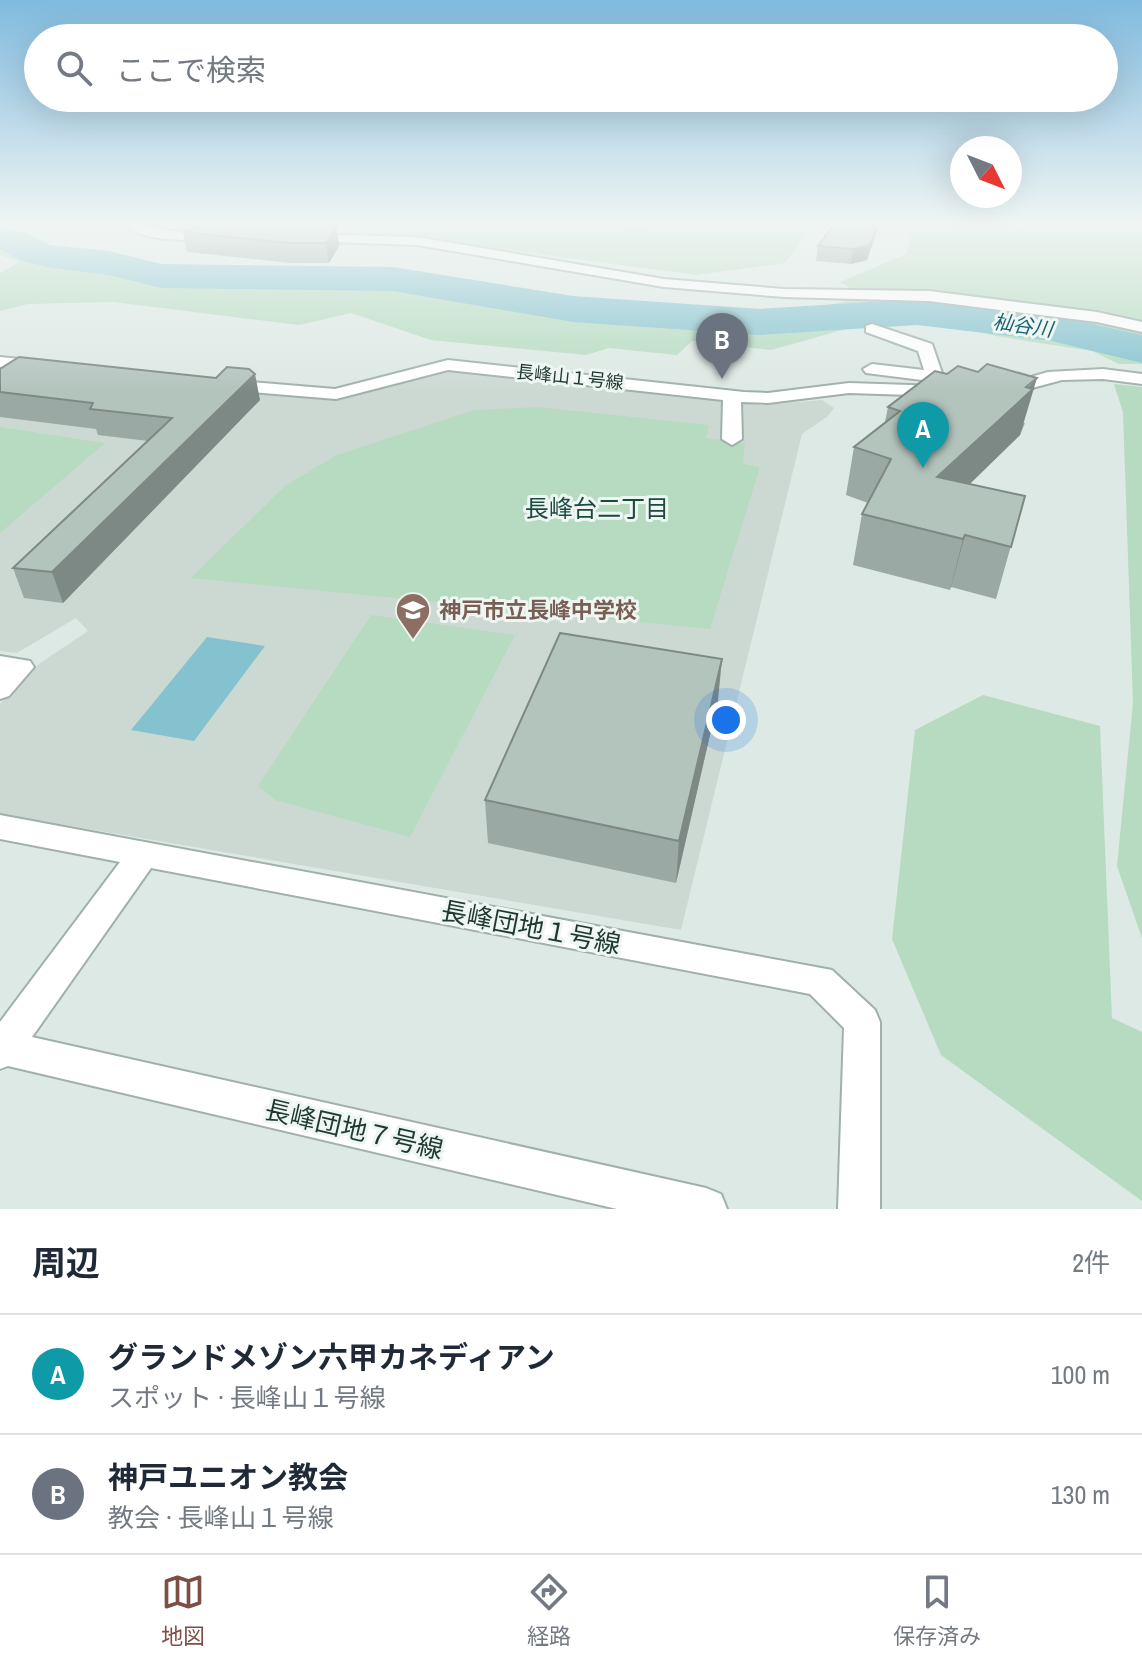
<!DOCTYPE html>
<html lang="ja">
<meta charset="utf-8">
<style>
:root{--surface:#fff;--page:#f2f2f3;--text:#1f2937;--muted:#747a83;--line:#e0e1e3;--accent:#7d4f44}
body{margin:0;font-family:"Archivo Narrow","Noto Sans JP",sans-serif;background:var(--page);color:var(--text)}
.compass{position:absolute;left:950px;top:136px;width:72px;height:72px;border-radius:50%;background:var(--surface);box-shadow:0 8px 32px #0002;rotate:132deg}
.you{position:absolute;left:726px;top:720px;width:28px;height:28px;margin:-20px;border:6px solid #fff;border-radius:50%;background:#1a73e8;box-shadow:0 0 0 12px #1a73e833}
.badge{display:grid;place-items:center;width:52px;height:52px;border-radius:50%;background:var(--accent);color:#fff;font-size:26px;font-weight:700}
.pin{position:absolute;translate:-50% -66px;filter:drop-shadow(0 2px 4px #0008)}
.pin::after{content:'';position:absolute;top:42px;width:28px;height:24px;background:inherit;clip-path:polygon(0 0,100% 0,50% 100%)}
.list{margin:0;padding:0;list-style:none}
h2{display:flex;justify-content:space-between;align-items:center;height:104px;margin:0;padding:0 32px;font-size:34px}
h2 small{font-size:26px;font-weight:400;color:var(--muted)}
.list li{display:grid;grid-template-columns:52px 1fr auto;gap:24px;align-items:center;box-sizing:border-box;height:120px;padding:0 32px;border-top:2px solid var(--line)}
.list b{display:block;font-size:30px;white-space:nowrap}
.list p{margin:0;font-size:26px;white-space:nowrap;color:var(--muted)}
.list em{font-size:26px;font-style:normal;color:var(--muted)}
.icon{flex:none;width:44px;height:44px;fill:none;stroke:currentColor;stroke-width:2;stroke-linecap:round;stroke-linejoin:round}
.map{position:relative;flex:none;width:1142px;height:1209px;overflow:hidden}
.search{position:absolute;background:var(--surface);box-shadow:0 8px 32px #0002;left:24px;right:24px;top:24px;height:88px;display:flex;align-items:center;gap:20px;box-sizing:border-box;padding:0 28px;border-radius:44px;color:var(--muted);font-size:30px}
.sheet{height:344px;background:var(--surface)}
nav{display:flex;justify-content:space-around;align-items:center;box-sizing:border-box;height:112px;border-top:2px solid var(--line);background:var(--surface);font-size:22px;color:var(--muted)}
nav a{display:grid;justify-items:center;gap:4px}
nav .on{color:var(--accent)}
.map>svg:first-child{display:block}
.built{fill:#ccd9d3}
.green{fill:#b6dbc1}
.water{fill:#84c2cf}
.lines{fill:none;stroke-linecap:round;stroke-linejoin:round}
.river{fill:#84c2cf;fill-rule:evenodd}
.minor-casing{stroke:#a0b0ab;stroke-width:4}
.path{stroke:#7ead9f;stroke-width:3;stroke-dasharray:2 4;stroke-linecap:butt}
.minor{fill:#fff;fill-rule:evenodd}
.wall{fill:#9aa9a3}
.shaded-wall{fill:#7d8984}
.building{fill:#b3c4bd;stroke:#7d8984;stroke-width:2}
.labels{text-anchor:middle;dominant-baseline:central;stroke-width:6;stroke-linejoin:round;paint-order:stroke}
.far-street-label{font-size:18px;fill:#1f3832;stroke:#eef6f2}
.far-water-label{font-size:20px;font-style:italic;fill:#1a6373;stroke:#eef6f2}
.education-label{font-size:22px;font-weight:bold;fill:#785e54;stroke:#eef6f2;text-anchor:start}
.neighbourhood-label{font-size:24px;fill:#1c4a40;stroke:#eef6f2}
.near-street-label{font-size:26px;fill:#1f3832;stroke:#eef6f2}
</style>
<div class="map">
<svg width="1142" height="1209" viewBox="0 0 1142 1209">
<rect width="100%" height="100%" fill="#dde9e4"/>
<polygon class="built" points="5,368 336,400 418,374 457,370 762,405 822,400 834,408 828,416 802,434 681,930 0,814 0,704 40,663 88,631 76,618 17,653 0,651 0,371"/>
<g class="green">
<polygon points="353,222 835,222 807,233 785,263 697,275 433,240 340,234"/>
<polygon points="914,222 1142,222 1142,364 1119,364 1092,351 996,336 889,310 853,327 771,350 692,341 677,355 609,348 586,355 431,340 351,313 299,325 113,302 28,304 0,311 0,273 19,262 0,255 0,232 13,233 61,248 52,260 79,264 86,262 230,273 383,273 559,304 670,309 780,313 867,298 840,282 907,254"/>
<polygon points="1114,384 1142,387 1142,938 1117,866 1133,703 1123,412"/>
<polygon points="538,407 709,425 706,438 745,443 743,464 760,467 710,629 191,578 286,485 337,455 474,410"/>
<polygon points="0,427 105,443 0,533"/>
<polygon points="371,615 515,635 410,837 275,800 258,786"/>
<polygon points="983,695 1100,726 1112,1018 1142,1032 1142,1201 941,1055 892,939 915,730"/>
</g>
<polygon class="water" points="207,637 265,646 194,741 131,730"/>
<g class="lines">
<polygon class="river" points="0,227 26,233 50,245 109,251 162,264 393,267 573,296 760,309 917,299 1052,315 1142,335 1142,363 1052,341 917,325 760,335 573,322 393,291 162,288 109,275 46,267 20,260 0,249"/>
<g class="minor-casing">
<g id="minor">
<path d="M 120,222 L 136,222 L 170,231 L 217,232 L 224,236 L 217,240 C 186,239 145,244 120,222 Z"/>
<polygon points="306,234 417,237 664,279 784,289 929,291 1097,312 1142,322 1142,332 1097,322 929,301 784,297 664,287 417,245 301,241 301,235"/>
<polygon points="872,324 932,344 943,376 940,380 930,381 866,373 863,369 872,364 924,370 918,351 866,332 866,326"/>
<polygon points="0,357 41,361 50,366 41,371 0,367"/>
<polygon points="448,360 744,392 768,393 849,383 941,386 950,391 941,396 849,393 768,403 741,402 742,439 732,445 722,439 723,400 448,370 336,399 225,390 216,385 225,380 335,389"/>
<polygon points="1103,369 1142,374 1142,384 1103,379 1062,380 1006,395 997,390 1000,386 1048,372"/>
<polygon points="0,656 30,661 34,667 9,696 0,699"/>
<polygon points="0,815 832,970 875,1010 880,1022 880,1209 838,1209 844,1028 810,994 151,868 32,1037 706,1188 721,1194 727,1209 617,1209 8,1066 0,1069 0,1022 120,862 0,839"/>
</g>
</g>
<polyline class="path" points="625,229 645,229 643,222"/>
<use href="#minor" class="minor"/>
</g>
<g class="wall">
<polygon points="163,222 199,222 198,223 198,227 167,224"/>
<polygon points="836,222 880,222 867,260 851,264 816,261 818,246"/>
<polygon points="336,226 339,246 329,263 292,263 187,252 183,232"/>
<polygon points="0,369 260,400 63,603 24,598 13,568 148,441 98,435 96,429 0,417"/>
<polygon points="888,407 1025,423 1020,435 970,484 1025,496 996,599 951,587 950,590 853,565 862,514 868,503 846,495 854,447 885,422"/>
<polygon points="718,700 676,883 488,843 485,800"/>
</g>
<g class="shaded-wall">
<polygon points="878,222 880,222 867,260 851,264 853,249"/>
<polygon points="336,226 339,246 329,263 326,243"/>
<polygon points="255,374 260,400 63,603 52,572"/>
<polygon points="1037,378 1020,435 926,526 937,477"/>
<polygon points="965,535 951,587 950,590 963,539"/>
<polygon points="722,659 718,700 676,883 679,841"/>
</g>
<g class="building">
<polygon points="836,222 878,222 870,245 853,249 818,246"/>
<polygon points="214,223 336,226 326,243 289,243 183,232"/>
<polygon points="19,357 216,378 227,367 249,369 255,374 52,572 13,568 172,418 90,409 93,403 0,392 0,369"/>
<polygon points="987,364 1037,378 1026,387 1033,389 937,477 1025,496 1011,547 965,535 963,539 862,514 891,459 854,447 900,411 888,407 935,371 947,374 958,366 978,372"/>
<polygon points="560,633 722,659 679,841 485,800"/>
</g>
<linearGradient id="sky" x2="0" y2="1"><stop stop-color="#80bade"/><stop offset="0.57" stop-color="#f0f5f3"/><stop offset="1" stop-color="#f0f5f3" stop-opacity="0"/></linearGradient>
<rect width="1142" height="392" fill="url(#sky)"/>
<defs>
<g id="school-pin" transform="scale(1.8)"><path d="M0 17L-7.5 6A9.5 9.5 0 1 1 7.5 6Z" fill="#8d6e63" stroke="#eef6f2"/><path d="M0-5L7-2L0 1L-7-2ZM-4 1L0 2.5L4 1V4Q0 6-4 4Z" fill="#fff"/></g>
</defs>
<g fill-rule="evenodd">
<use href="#school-pin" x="413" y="610"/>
</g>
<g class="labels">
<g class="far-street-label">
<text transform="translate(570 377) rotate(6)">長峰山１号線</text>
</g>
<g class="far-water-label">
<text transform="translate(1023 325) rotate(8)">杣谷川</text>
</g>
<g class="education-label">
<text x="439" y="610">神戸市立長峰中学校</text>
</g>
<g class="neighbourhood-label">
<text x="597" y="508">長峰台二丁目</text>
</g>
<g class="near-street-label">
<text transform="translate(531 927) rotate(11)">長峰団地１号線</text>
<text transform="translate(354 1129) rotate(13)">長峰団地７号線</text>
</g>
</g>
</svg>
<svg class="compass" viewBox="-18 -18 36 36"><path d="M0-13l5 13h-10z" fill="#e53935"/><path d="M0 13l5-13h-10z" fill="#747a83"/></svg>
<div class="you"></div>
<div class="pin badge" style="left:923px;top:468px;background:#0f9aa8">A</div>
<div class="pin badge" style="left:722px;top:379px;background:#6b7280">B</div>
<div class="search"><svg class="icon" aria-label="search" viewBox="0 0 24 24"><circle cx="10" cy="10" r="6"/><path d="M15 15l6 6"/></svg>ここで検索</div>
</div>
<section class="sheet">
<h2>周辺<small>2件</small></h2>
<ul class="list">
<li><span class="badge" style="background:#0f9aa8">A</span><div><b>グランドメゾン六甲カネディアン</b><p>スポット · 長峰山１号線</p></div><em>100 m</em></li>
<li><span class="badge" style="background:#6b7280">B</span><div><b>神戸ユニオン教会</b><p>教会 · 長峰山１号線</p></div><em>130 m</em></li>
</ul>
</section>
<nav>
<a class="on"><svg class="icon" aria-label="map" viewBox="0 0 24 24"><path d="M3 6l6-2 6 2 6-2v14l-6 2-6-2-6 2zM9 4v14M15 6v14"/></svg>地図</a>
<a><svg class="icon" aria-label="directions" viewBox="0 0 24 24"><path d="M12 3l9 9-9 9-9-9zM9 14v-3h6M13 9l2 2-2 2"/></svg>経路</a>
<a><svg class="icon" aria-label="saved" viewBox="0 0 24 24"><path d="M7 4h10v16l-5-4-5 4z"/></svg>保存済み</a>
</nav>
